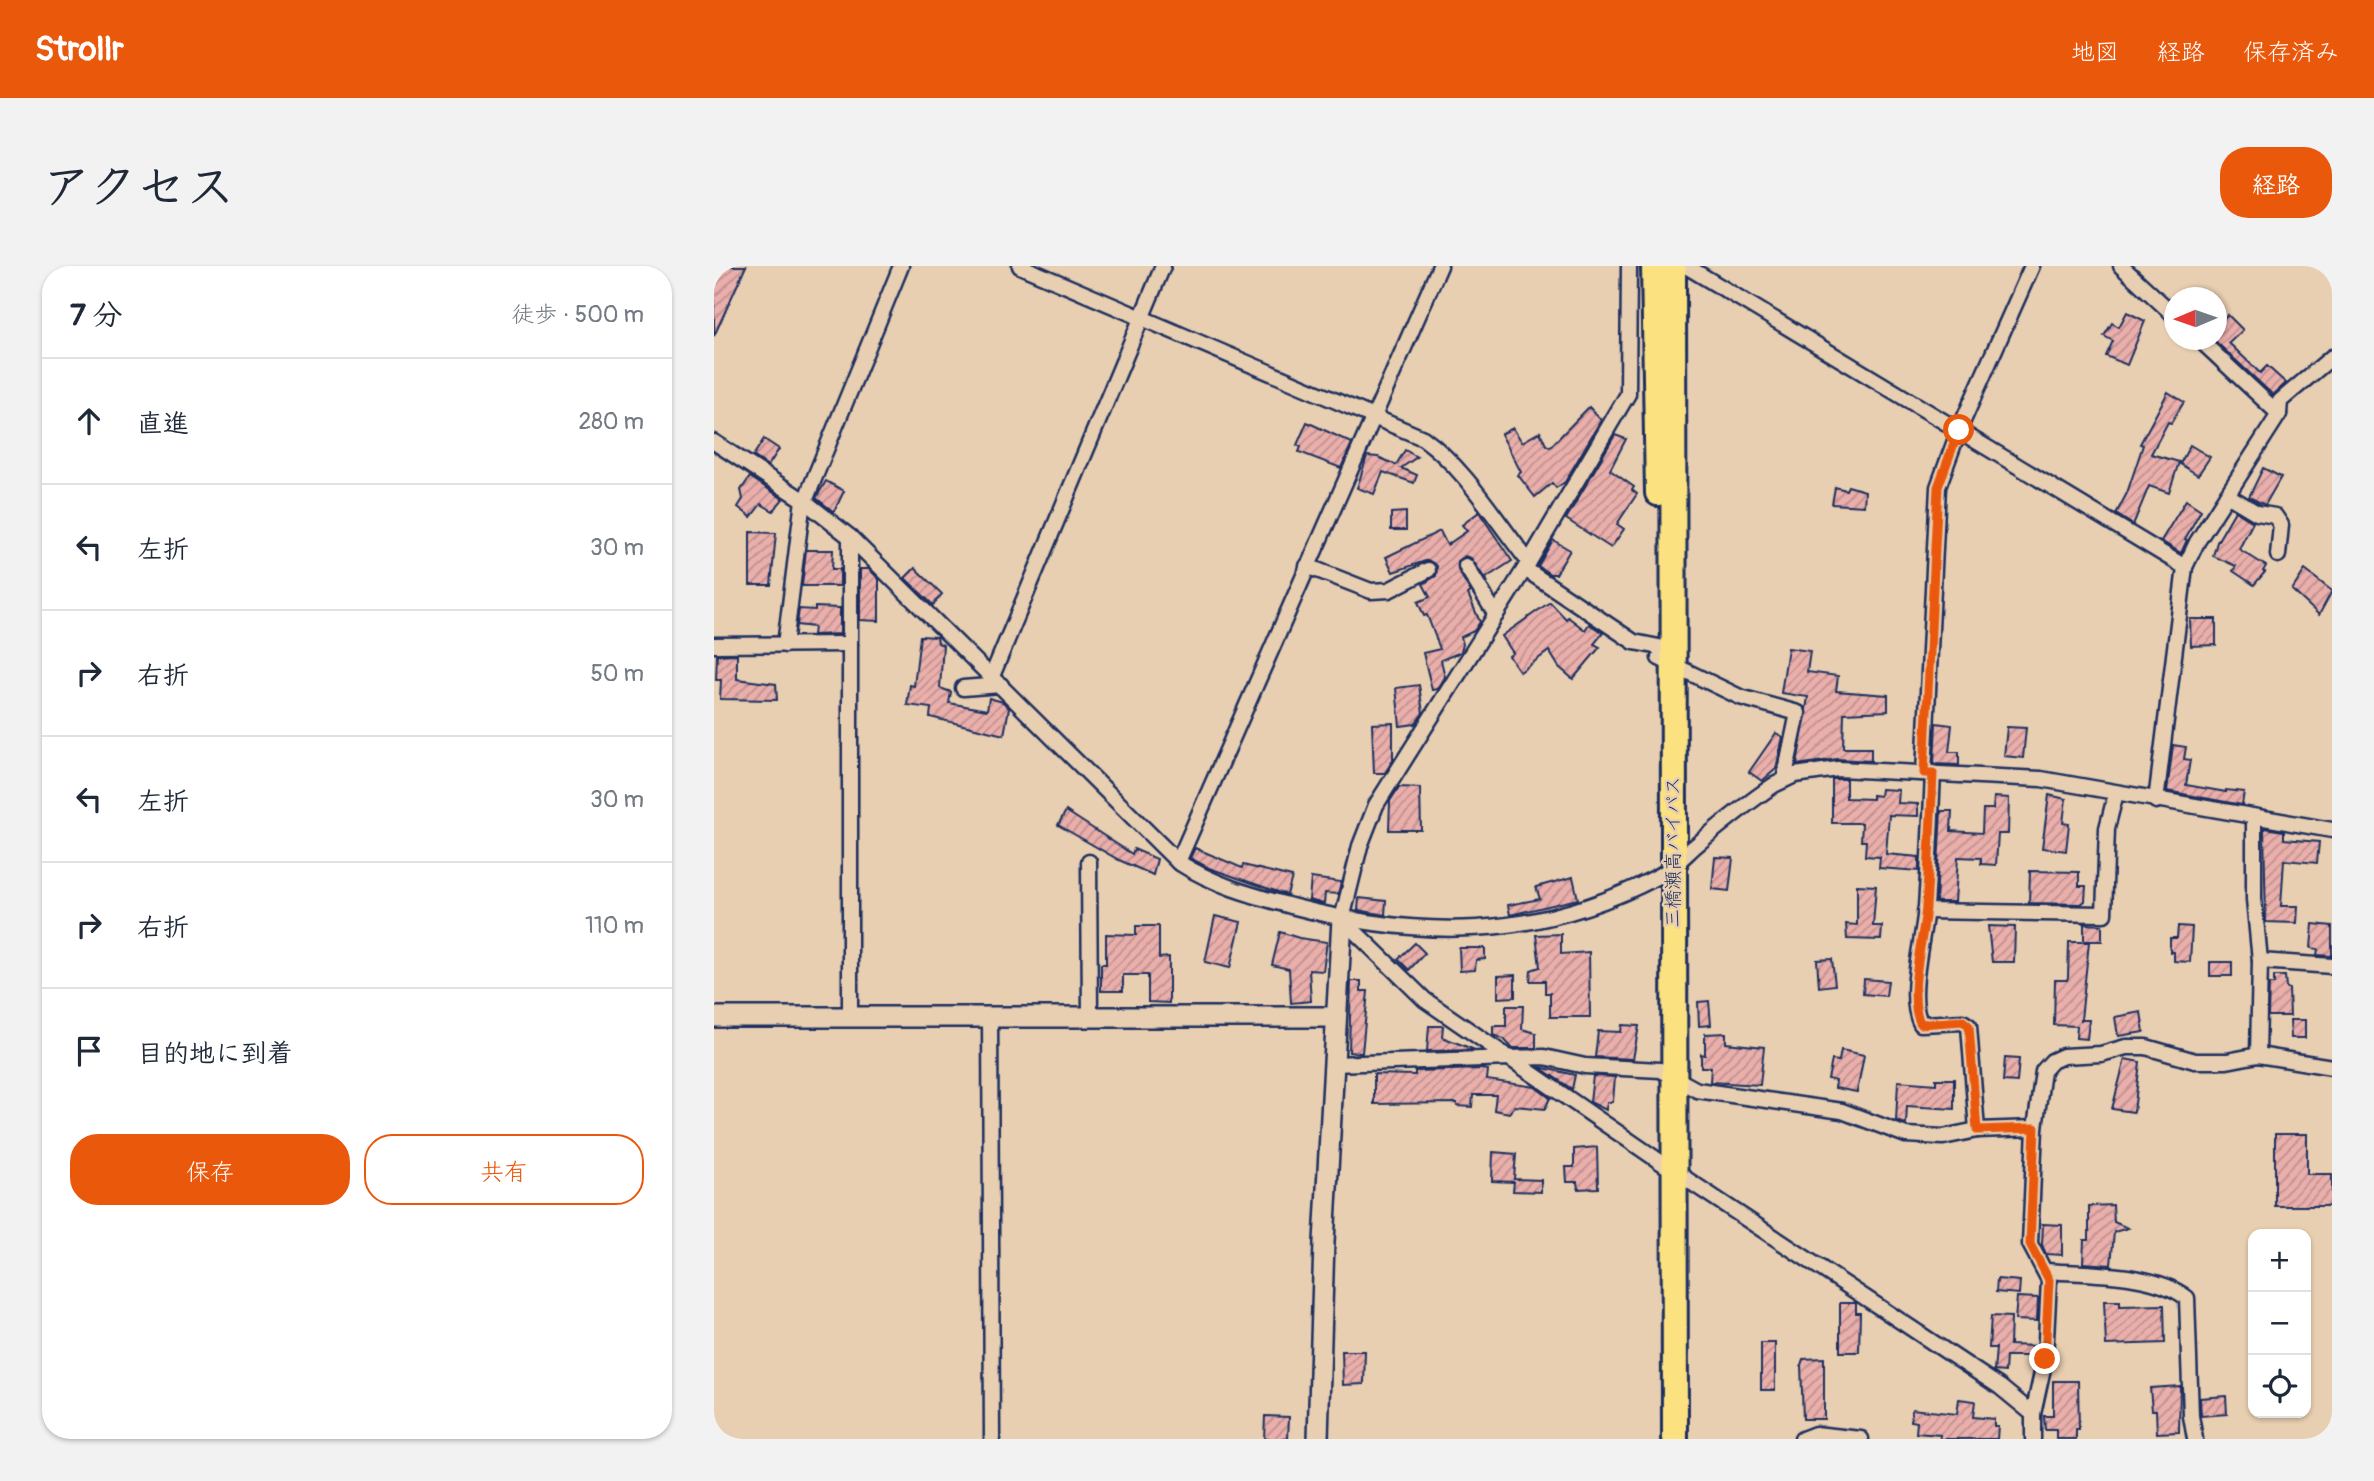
<!DOCTYPE html>
<html lang="ja">
<meta charset="utf-8">
<style>
:root{--surface:#fff;--page:#f2f2f3;--text:#1f2937;--muted:#747a83;--line:#e0e1e3;--accent:#ea580c}
body{margin:0;font-family:Pangolin,"Klee One",sans-serif;background:var(--page);color:var(--text)}
.controls{position:absolute;right:21px;bottom:21px;display:grid;overflow:hidden;border-radius:14px;box-shadow:0 2px 5px #0004}
.controls button{width:63px;height:63px;display:grid;place-items:center;padding:0;border:0;border-bottom:2px solid var(--line);background:var(--surface);color:var(--text);font:35px sans-serif}
.compass{position:absolute;left:1450px;top:21px;width:63px;height:63px;border-radius:50%;background:var(--surface);box-shadow:0 2px 5px #0004;rotate:268deg}
.stop{position:absolute;width:21px;height:21px;margin:-16px;border:5px solid #ea580c;border-radius:50%;background:#fff}
.stop.end{background:#ea580c;border-color:#fff;box-shadow:0 2px 7px #0008}
.list{margin:0;padding:0;list-style:none}
h2{display:flex;justify-content:space-between;align-items:center;height:91px;margin:0;padding:0 28px;font-size:30px}
h2 small{font-size:23px;font-weight:400;color:var(--muted)}
.list li{display:grid;grid-template-columns:46px 1fr auto;gap:21px;align-items:center;box-sizing:border-box;height:126px;padding:0 28px;border-top:2px solid var(--line)}
.list b{display:block;font-size:26px;white-space:nowrap}
.list em{font-size:23px;font-style:normal;color:var(--muted)}
.actions{display:flex;gap:14px;padding:21px 28px}
.actions a{flex:1;padding:16px 0;border:2px solid var(--accent);border-radius:28px;text-align:center;font-size:24px;color:var(--accent)}
.actions .main{background:var(--accent);color:#fff}
.icon{flex:none;width:38px;height:38px;fill:none;stroke:currentColor;stroke-width:2;stroke-linecap:round;stroke-linejoin:round}
.map{position:relative;flex:none;width:1618px;height:1173px;overflow:hidden;border-radius:28px}
header{display:flex;align-items:center;gap:42px;box-sizing:border-box;height:98px;padding:0 35px;background:var(--accent);color:#fff}
header strong{font-size:33px}
nav{display:flex;gap:38px;margin-inline-start:auto;font-size:24px}
.intro{display:flex;align-items:center;justify-content:space-between;box-sizing:border-box;height:168px;padding:0 42px}
h1{margin:0;font-size:49px}
.button{padding:18px 32px;border-radius:28px;background:var(--accent);color:#fff;font-size:24px;font-weight:700}
main{display:flex;gap:42px;padding:0 42px}
aside{flex:1;background:var(--surface);border-radius:28px;box-shadow:0 2px 5px #0004}
.map>svg:first-child{display:block}
.building{fill:url(#building-hatch);stroke:#1b2f5e;stroke-width:2}
.lines{fill:none;stroke-linecap:round;stroke-linejoin:round}
.street-casing{stroke:#1b2f5e;stroke-width:19}
.secondary-casing{stroke:#1b2f5e;stroke-width:24}
.highway-casing{stroke:#1b2f5e;stroke-width:30}
.street{stroke:#e9cfb1;stroke-width:14}
.secondary{stroke:#e9cfb1;stroke-width:19}
.highway{stroke:#fbe180;stroke-width:24}
.route{stroke:#ea580c;stroke-width:9}
.labels{text-anchor:middle;dominant-baseline:central;stroke-width:5;stroke-linejoin:round;paint-order:stroke}
.street-label{font-size:19px;fill:#1b2f5e;stroke:#e9cfb1}
</style>
<header>
<strong>Strollr</strong>
<nav><a>地図</a><a>経路</a><a>保存済み</a></nav>
</header>
<div class="intro"><h1>アクセス</h1><a class="button">経路</a></div>
<main>
<aside>
<h2>7 分<small>徒歩 · 500 m</small></h2>
<ul class="list">
<li><svg class="icon" aria-label="ahead" viewBox="0 0 24 24"><path d="M12 20V5M6 11l6-6 6 6"/></svg><div><b>直進</b></div><em>280 m</em></li>
<li><svg class="icon" aria-label="left" viewBox="0 0 24 24"><path d="M17 20v-9H6M10 6l-5 5 5 5"/></svg><div><b>左折</b></div><em>30 m</em></li>
<li><svg class="icon" aria-label="right" viewBox="0 0 24 24"><path d="M7 20v-9h11M14 6l5 5-5 5"/></svg><div><b>右折</b></div><em>50 m</em></li>
<li><svg class="icon" aria-label="left" viewBox="0 0 24 24"><path d="M17 20v-9H6M10 6l-5 5 5 5"/></svg><div><b>左折</b></div><em>30 m</em></li>
<li><svg class="icon" aria-label="right" viewBox="0 0 24 24"><path d="M7 20v-9h11M14 6l5 5-5 5"/></svg><div><b>右折</b></div><em>110 m</em></li>
<li><svg class="icon" aria-label="arrive" viewBox="0 0 24 24"><path d="M6 21V4h12l-3 4 3 4H6"/></svg><div><b>目的地に到着</b></div></li>
</ul>
<div class="actions"><a class="main">保存</a><a>共有</a></div>
</aside>
<div class="map">
<svg width="1618" height="1173" viewBox="0 0 1618 1173">
<defs>
<pattern id="building-hatch" width="6" height="6" patternUnits="userSpaceOnUse" patternTransform="scale(1.75)"><rect width="6" height="6" fill="#eaafab"/><path d="M-1 1l2-2M0 6l6-6M5 7l2-2" fill="none" stroke="#bd8f8e"/></pattern>
</defs>
<rect width="100%" height="100%" fill="#e9cfb1"/>
<filter id="ink" filterUnits="userSpaceOnUse"><feTurbulence type="fractalNoise" baseFrequency=".0143" numOctaves="2"/><feDisplacementMap in="SourceGraphic" scale="14" xChannelSelector="R" yChannelSelector="G"/><feConvolveMatrix kernelMatrix="1 2 1 2 8 2 1 2 1" color-interpolation-filters="sRGB"/></filter>
<g filter="url(#ink)">
<g class="building">
<polygon points="0,0 32,0 0,70"/>
<polygon points="1413,46 1431,55 1413,99 1392,90 1399,75 1390,70 1398,57 1405,61"/>
<polygon points="1514,49 1529,64 1515,77 1546,107 1553,100 1572,117 1559,129 1500,74 1502,74 1502,60"/>
<polygon points="1454,126 1470,136 1457,157 1454,156 1437,188 1465,196 1455,227 1435,220 1419,259 1402,248 1413,227 1429,179 1426,178"/>
<polygon points="875,141 887,154 851,216 842,222 838,217 821,231 804,209 807,206 787,168 799,162 808,176 826,166 832,179 836,181"/>
<polygon points="593,156 638,177 627,202 585,186 587,181 583,179"/>
<polygon points="901,169 912,173 896,204 920,221 918,224 923,228 903,258 910,263 897,282 852,253"/>
<polygon points="50,173 65,183 54,200 39,190"/>
<polygon points="1476,179 1496,191 1484,209 1466,198"/>
<polygon points="691,184 703,191 687,202 703,209 700,217 669,206 660,228 643,222 653,190 664,191 682,199"/>
<polygon points="1549,202 1567,211 1551,239 1535,231"/>
<polygon points="36,211 69,233 59,245 47,238 37,251 24,241 29,233 27,224"/>
<polygon points="112,215 130,225 120,246 102,232"/>
<polygon points="1134,220 1151,225 1150,240 1118,238 1121,221 1132,224"/>
<polygon points="1472,234 1487,244 1471,273 1473,274 1467,287 1447,275"/>
<polygon points="1521,245 1539,256 1525,283 1552,300 1549,305 1551,306 1540,319 1519,305 1522,300 1499,290 1503,276"/>
<polygon points="692,246 692,264 677,264 677,247"/>
<polygon points="765,246 798,295 772,312 774,317 757,292 751,290 744,295 744,304 757,326 754,328 766,356 760,365 747,371 749,378 747,386 727,394 731,411 724,423 718,424 709,387 726,383 713,349 710,350 704,336 716,331 709,318 722,310 723,300 714,294 679,306 672,291 726,265 733,279 753,265 748,259"/>
<polygon points="36,266 62,267 57,319 36,319"/>
<polygon points="839,274 856,284 842,308 836,308 824,300"/>
<polygon points="92,284 119,284 118,303 126,303 126,320 88,320"/>
<polygon points="201,302 228,328 219,339 191,312"/>
<polygon points="146,303 155,303 165,313 165,355 146,354"/>
<polygon points="1591,304 1618,325 1605,349 1578,324"/>
<polygon points="836,336 852,353 854,351 871,364 875,358 889,367 880,378 886,381 859,413 845,401 835,385 806,406 795,390 799,387 788,370"/>
<polygon points="101,341 126,342 126,368 99,369 100,361 83,359 85,343 101,344"/>
<polygon points="1476,353 1502,353 1502,379 1477,380"/>
<polygon points="206,370 223,371 224,377 229,379 226,422 237,426 235,437 273,444 275,432 289,436 295,442 290,469 216,451 217,442 193,439 196,419 200,420"/>
<polygon points="1074,382 1096,385 1093,406 1124,410 1122,425 1174,429 1174,445 1130,447 1129,482 1157,482 1157,495 1123,493 1083,499 1094,431 1067,427"/>
<polygon points="23,388 23,413 62,418 63,434 6,433 7,414 2,414 3,389"/>
<polygon points="705,419 709,447 701,458 686,460 682,422"/>
<polygon points="679,457 679,494 671,507 660,507 658,458"/>
<polygon points="1222,457 1238,459 1235,486 1245,486 1245,499 1220,498"/>
<polygon points="1293,461 1312,462 1309,492 1290,490"/>
<polygon points="1062,467 1069,471 1062,503 1048,515 1035,506"/>
<polygon points="1459,479 1472,481 1470,493 1476,494 1472,519 1512,526 1512,524 1530,526 1528,539 1453,525"/>
<polygon points="1118,513 1132,513 1132,532 1158,533 1158,529 1166,530 1167,523 1185,524 1184,537 1204,538 1204,550 1175,549 1172,588 1205,591 1205,605 1165,602 1166,591 1151,590 1152,575 1147,575 1148,557 1118,557"/>
<polygon points="685,521 706,522 707,564 675,564 676,535"/>
<polygon points="1335,529 1352,533 1349,557 1355,558 1352,585 1328,582"/>
<polygon points="1280,531 1295,532 1294,568 1284,568 1282,599 1267,598 1267,592 1244,591 1241,636 1222,636 1227,545 1238,545 1237,565 1268,567 1269,543 1279,543"/>
<polygon points="352,545 418,588 420,583 443,593 439,609 405,594 344,559"/>
<polygon points="1550,562 1570,565 1570,573 1605,576 1603,597 1570,594 1567,640 1584,640 1583,657 1552,656"/>
<polygon points="481,582 528,602 529,599 578,611 573,629 495,602 476,592"/>
<polygon points="1001,591 1019,592 1015,625 998,623"/>
<polygon points="1316,605 1365,606 1365,620 1372,620 1371,635 1367,638 1315,637"/>
<polygon points="859,611 864,633 796,649 794,639 826,633 822,621"/>
<polygon points="597,612 627,616 624,628 611,627 610,638 595,634"/>
<polygon points="1143,619 1162,620 1159,660 1168,660 1167,674 1133,673 1132,658 1143,659"/>
<polygon points="645,632 672,635 671,649 644,644"/>
<polygon points="501,650 527,656 516,702 491,696"/>
<polygon points="1370,658 1388,659 1388,675 1370,675"/>
<polygon points="1599,658 1618,660 1618,690 1603,689 1604,683 1597,682"/>
<polygon points="422,660 445,660 445,692 455,691 455,737 434,736 434,709 409,709 409,725 387,725 387,698 392,698 392,668 422,669"/>
<polygon points="1274,660 1301,661 1300,696 1278,696"/>
<polygon points="1464,660 1478,661 1476,696 1460,695 1460,686 1456,686 1456,672 1463,672"/>
<polygon points="566,666 585,672 613,676 609,705 595,704 597,735 577,737 575,703 558,699"/>
<polygon points="847,668 847,688 875,686 876,751 836,751 836,727 831,727 831,715 816,715 817,704 826,701 822,669"/>
<polygon points="1355,676 1375,676 1367,754 1375,754 1373,773 1362,772 1363,760 1340,759 1341,714 1353,714 1354,711"/>
<polygon points="701,677 711,687 695,704 684,693"/>
<polygon points="745,682 771,682 771,693 762,694 761,704 746,705"/>
<polygon points="1118,693 1121,719 1105,721 1103,694"/>
<rect x="1496" y="696" width="22" height="14"/>
<polygon points="801,709 801,731 784,732 784,710"/>
<polygon points="1560,710 1571,710 1572,721 1575,723 1576,750 1554,750 1555,718 1560,718"/>
<polygon points="1150,713 1174,715 1172,730 1149,728"/>
<polygon points="637,715 647,715 647,725 654,725 648,787 635,786"/>
<polygon points="995,735 997,759 985,760 984,736"/>
<polygon points="792,740 809,740 808,763 822,767 822,782 798,782 790,773 779,769 779,760 792,760"/>
<polygon points="1427,746 1430,766 1404,770 1401,751"/>
<polygon points="1576,754 1591,754 1591,772 1577,772"/>
<polygon points="908,759 925,760 919,793 881,791 884,765 907,766"/>
<polygon points="715,760 729,760 728,771 761,784 713,785"/>
<polygon points="1012,767 1012,777 1050,781 1046,819 996,816 997,801 987,801 987,788 991,789 991,768"/>
<polygon points="1127,784 1150,789 1143,826 1121,822 1122,815 1114,813 1118,794 1125,795"/>
<polygon points="1291,792 1305,793 1303,816 1289,815"/>
<polygon points="1411,793 1426,796 1420,846 1398,843"/>
<polygon points="825,801 861,809 858,823"/>
<polygon points="770,803 774,804 773,814 821,821 836,832 831,843 801,840 795,847 780,844 782,829 759,829 758,841 743,840 743,837 660,838 660,808 701,809 701,805"/>
<polygon points="879,810 901,811 899,836 893,836 892,844 876,836"/>
<polygon points="1222,813 1240,813 1240,843 1193,840 1192,858 1182,855 1184,815 1222,818"/>
<polygon points="1561,868 1593,868 1593,908 1618,908 1618,940 1561,940"/>
<polygon points="883,881 884,922 864,923 863,916 853,916 852,901 860,901 860,883"/>
<polygon points="779,886 802,888 800,913 827,914 827,926 799,925 800,916 778,915"/>
<polygon points="1399,939 1400,956 1414,962 1400,966 1397,999 1369,997 1370,974 1375,974 1375,940"/>
<polygon points="1329,958 1348,959 1348,989 1332,988 1328,979"/>
<polygon points="1283,1013 1306,1015 1305,1028 1282,1026"/>
<polygon points="1303,1031 1324,1032 1323,1055 1301,1054"/>
<polygon points="1390,1035 1406,1035 1406,1040 1450,1039 1451,1077 1392,1079"/>
<polygon points="1126,1037 1142,1037 1142,1047 1146,1047 1145,1086 1126,1086"/>
<polygon points="1277,1050 1297,1051 1296,1079 1322,1080 1321,1090 1292,1090 1291,1106 1280,1105 1282,1082 1275,1082"/>
<rect x="1047" y="1077" width="14" height="47"/>
<polygon points="628,1085 651,1085 650,1118 629,1119"/>
<polygon points="1110,1092 1110,1153 1089,1153 1087,1099 1089,1093"/>
<polygon points="1339,1115 1364,1115 1365,1164 1362,1164 1362,1173 1342,1173 1342,1164 1331,1164 1330,1150 1339,1150"/>
<polygon points="1466,1120 1465,1166 1443,1167 1442,1144 1438,1144 1436,1122"/>
<polygon points="1512,1130 1513,1148 1487,1150 1486,1132"/>
<polygon points="1245,1133 1261,1135 1259,1151 1280,1153 1280,1160 1284,1160 1283,1173 1226,1173 1226,1169 1202,1167 1203,1156 1197,1155 1198,1143 1243,1148"/>
<polygon points="551,1150 575,1151 574,1173 550,1173"/>
</g>
<g class="lines">
<g class="street-casing">
<g id="street">
<path d="M 306,0 L 709,172 C 752,203 782,255 815,296"/>
<polyline points="972,0 1471,301"/>
<polyline points="1407,0 1461,50"/>
<polyline points="1486,74 1565,148"/>
<path d="M 0,176 L 89,234 L 136,271 L 464,596 C 500,619 537,629 577,640 C 707,674 822,674 943,611 C 957,604 969,591 980,581 C 1006,559 1032,538 1060,519 L 1081,509 L 1124,503 L 1327,513 L 1618,564"/>
<polyline points="1513,229 1543,247 1561,250 1567,259 1564,289"/>
<polyline points="91,235 187,0"/>
<polyline points="593,300 657,325 675,324 714,304"/>
<polyline points="752,300 782,349"/>
<polyline points="811,303 920,376 945,381"/>
<polyline points="0,379 136,378"/>
<polyline points="71,379 89,234"/>
<polyline points="945,392 1026,431 1084,447 1070,514"/>
<polyline points="278,410 449,0"/>
<polyline points="249,422 287,419"/>
<polyline points="1210,507 1224,221 1245,164 1318,0"/>
<path d="M 1219,507 C 1217,552 1215,597 1212,641 C 1210,671 1192,732 1207,758 L 1249,756 L 1255,760 L 1263,864"/>
<polyline points="1442,535 1471,301 1483,276 1565,148 1566,135 1618,91"/>
<polyline points="1540,552 1540,633 1546,695 1544,789"/>
<polyline points="375,596 376,751"/>
<polyline points="464,596 726,0"/>
<polyline points="1211,645 1390,648 1393,562 1402,527"/>
<polyline points="628,653 711,734 945,895 1286,1121 1319,1148"/>
<polyline points="628,653 646,580 662,539 815,296 914,128 915,0"/>
<polyline points="1546,695 1618,700"/>
<polyline points="136,750 136,271"/>
<polyline points="276,750 278,1173"/>
<polyline points="619,798 830,791 871,800 946,804 983,824 1128,845 1192,869 1229,871 1263,864 1321,862"/>
<path d="M 1331,1005 C 1372,1008 1441,1006 1473,1032 L 1477,1150 L 1481,1173"/>
<polyline points="1088,1173 1101,1168 1147,1173"/>
<polyline points="1319,1173 1319,1148 1331,1093 1335,1014 1316,978 1321,862 1329,805 1338,795 1349,790 1387,788 1412,781 1432,781 1481,795 1513,795 1544,789 1618,801"/>
</g>
</g>
<g class="secondary-casing">
<g id="secondary">
<polyline points="0,751 621,751"/>
<polyline points="604,1173 610,976 628,653"/>
</g>
</g>
<g class="highway-casing">
<g id="highway">
<polyline points="940,0 944,227"/>
<polyline points="959,0 961,1173"/>
</g>
</g>
<use href="#street" class="street"/>
<use href="#secondary" class="secondary"/>
<use href="#highway" class="highway"/>
</g>
</g>
<g class="lines" filter="url(#ink)">
<path class="route" d="M 1245,164 L 1224,221 L 1210,507 L 1219,507 C 1217,552 1215,597 1212,641 C 1210,671 1192,733 1207,758 L 1249,755 L 1255,760 L 1263,864 L 1321,862 L 1316,978 L 1335,1014 L 1331,1093"/>
</g>
<g class="labels">
<g class="street-label">
<text transform="translate(959 586) rotate(-90)">三橋瀬高バイパス</text>
</g>
</g>
</svg>
<div class="controls">
<button>+</button>
<button>−</button>
<button><svg class="icon" aria-label="locate" viewBox="0 0 24 24"><circle cx="12" cy="12" r="6"/><path d="M12 2v4M12 18v4M2 12h4M18 12h4"/></svg></button>
</div>
<svg class="compass" viewBox="-18 -18 36 36"><path d="M0-13l5 13h-10z" fill="#e53935"/><path d="M0 13l5-13h-10z" fill="#747a83"/></svg>
<div class="stop" style="left:1245px;top:164px"></div>
<div class="stop end" style="left:1331px;top:1093px"></div>
</div>
</main>
